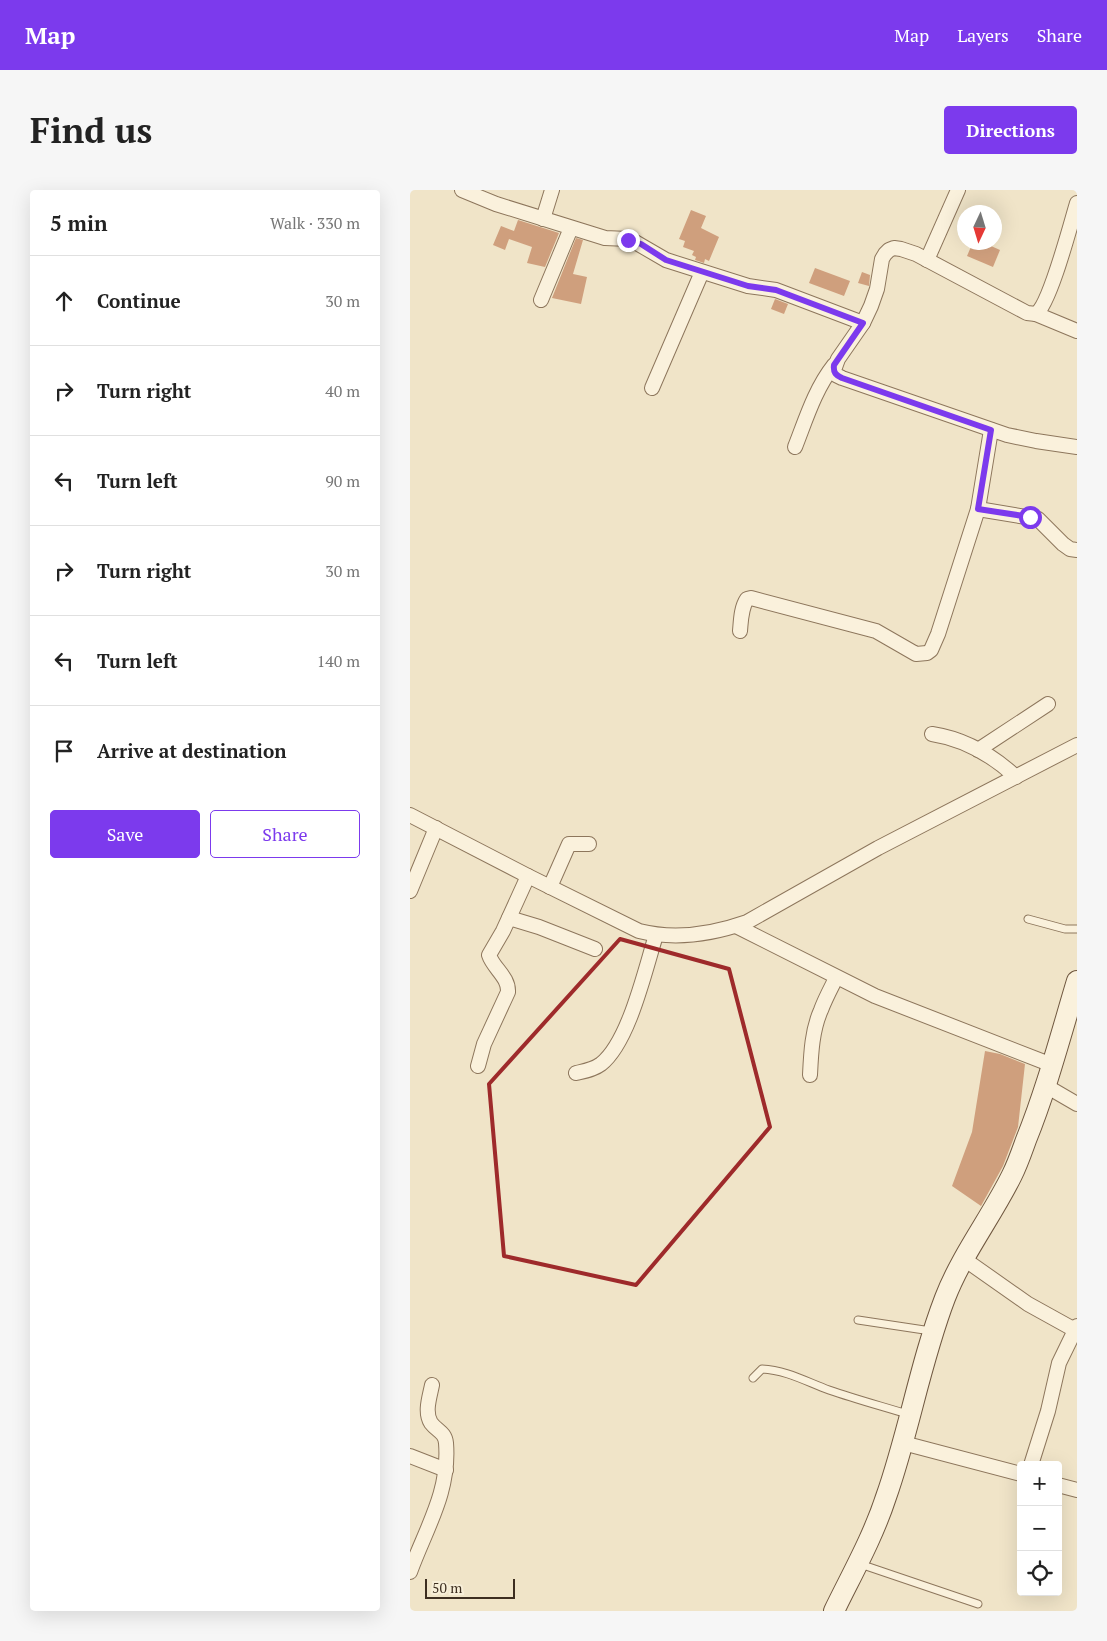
<!DOCTYPE html>
<meta charset="utf-8">
<style>
:root{--surface:#fff;--page:#f6f6f6;--text:#222;--muted:#767676;--line:#e0e0e0;--accent:#7c3aed}
body{margin:0;font-family:"PT Serif",serif;background:var(--page);color:var(--text)}
.controls{position:absolute;right:15px;bottom:15px;display:grid;overflow:hidden;border-radius:5px;box-shadow:0 5px 20px #0002}
.controls button{width:45px;height:45px;display:grid;place-items:center;padding:0;border:0;border-bottom:1px solid var(--line);background:var(--surface);color:var(--text);font:25px sans-serif}
.compass{position:absolute;left:547px;top:15px;width:45px;height:45px;border-radius:50%;background:var(--surface);box-shadow:0 5px 20px #0002;rotate:184deg}
.scale{position:absolute;left:15px;bottom:12px;width:90px;box-sizing:border-box;padding-left:5px;border:2px solid #3d2e20;border-top:0;font-size:14px;line-height:18px;white-space:nowrap;color:#3d2e20;-webkit-text-stroke:4px #f7eed8;paint-order:stroke}
.stop{position:absolute;width:15px;height:15px;margin:-11px;border:4px solid #7c3aed;border-radius:50%;background:#fff}
.stop.end{background:#7c3aed;border-color:#fff;box-shadow:0 1px 5px #0008}
.list{margin:0;padding:0;list-style:none}
h2{display:flex;justify-content:space-between;align-items:center;height:65px;margin:0;padding:0 20px;font-size:21px}
h2 small{font-size:16px;font-weight:400;color:var(--muted)}
.list li{display:grid;grid-template-columns:32px 1fr auto;gap:15px;align-items:center;box-sizing:border-box;height:90px;padding:0 20px;border-top:1px solid var(--line)}
.list b{display:block;font-size:19px;white-space:nowrap}
.list em{font-size:16px;font-style:normal;color:var(--muted)}
.actions{display:flex;gap:10px;padding:15px 20px}
.actions a{flex:1;padding:11px 0;border:1px solid var(--accent);border-radius:5px;text-align:center;font-size:18px;color:var(--accent)}
.actions .main{background:var(--accent);color:#fff}
.icon{flex:none;width:28px;height:28px;fill:none;stroke:currentColor;stroke-width:2;stroke-linecap:round;stroke-linejoin:round}
.map{position:relative;flex:none;width:667px;height:1421px;overflow:hidden;border-radius:5px}
header{display:flex;align-items:center;gap:30px;box-sizing:border-box;height:70px;padding:0 25px;background:var(--accent);color:#fff}
header strong{font-size:24px}
nav{display:flex;gap:28px;margin-inline-start:auto;font-size:18px}
.intro{display:flex;align-items:center;justify-content:space-between;box-sizing:border-box;height:120px;padding:0 30px}
h1{margin:0;font-size:35px}
.button{padding:12px 22px;border-radius:5px;background:var(--accent);color:#fff;font-size:18px;font-weight:700}
main{display:flex;gap:30px;padding:0 30px}
aside{flex:1;background:var(--surface);border-radius:5px;box-shadow:0 5px 20px #0002}
.map>svg:first-child{display:block}
.building{fill:#cf9f7d}
.lines{fill:none;stroke-linecap:round;stroke-linejoin:round}
.service-casing{stroke:#8d765c;stroke-width:9}
.minor-casing{stroke:#8d765c;stroke-width:16}
.secondary-casing{stroke:#6f573f;stroke-width:22}
.service{stroke:#faf1dc;stroke-width:7}
.minor{stroke:#faf1dc;stroke-width:14}
.secondary{stroke:#faf1dc;stroke-width:20}
.route{stroke:#7c3aed;stroke-width:6}
.marked{fill:none;stroke:#9e2a2b;stroke-width:4;stroke-linejoin:round}
</style>
<header>
<strong>Map</strong>
<nav><a>Map</a><a>Layers</a><a>Share</a></nav>
</header>
<div class="intro"><h1>Find us</h1><a class="button">Directions</a></div>
<main>
<aside>
<h2>5 min<small>Walk · 330 m</small></h2>
<ul class="list">
<li><svg class="icon" aria-label="ahead" viewBox="0 0 24 24"><path d="M12 20V5M6 11l6-6 6 6"/></svg><div><b>Continue</b></div><em>30 m</em></li>
<li><svg class="icon" aria-label="right" viewBox="0 0 24 24"><path d="M7 20v-9h11M14 6l5 5-5 5"/></svg><div><b>Turn right</b></div><em>40 m</em></li>
<li><svg class="icon" aria-label="left" viewBox="0 0 24 24"><path d="M17 20v-9H6M10 6l-5 5 5 5"/></svg><div><b>Turn left</b></div><em>90 m</em></li>
<li><svg class="icon" aria-label="right" viewBox="0 0 24 24"><path d="M7 20v-9h11M14 6l5 5-5 5"/></svg><div><b>Turn right</b></div><em>30 m</em></li>
<li><svg class="icon" aria-label="left" viewBox="0 0 24 24"><path d="M17 20v-9H6M10 6l-5 5 5 5"/></svg><div><b>Turn left</b></div><em>140 m</em></li>
<li><svg class="icon" aria-label="arrive" viewBox="0 0 24 24"><path d="M6 21V4h12l-3 4 3 4H6"/></svg><div><b>Arrive at destination</b></div></li>
</ul>
<div class="actions"><a class="main">Save</a><a>Share</a></div>
</aside>
<div class="map">
<svg width="667" height="1421" viewBox="0 0 667 1421">
<rect width="100%" height="100%" fill="#f0e4c8"/>
<g class="building">
<polygon points="281,20 296,26 291,38 309,47 299,71 295,69 294,73 285,70 286,67 282,65 284,61 273,57 275,51 269,49"/>
<polygon points="108,30 149,43 135,77 117,73 122,57 99,49 95,60 83,55 91,36 104,41"/>
<polygon points="166,48 173,50 163,84 177,87 171,114 142,108"/>
<polygon points="563,52 572,52 590,60 583,77 557,66"/>
<polygon points="405,78 440,91 434,106 399,93"/>
<polygon points="452,82 460,85 459,96 448,93"/>
<polygon points="365,109 378,114 374,124 361,119"/>
<polygon points="575,861 590,864 615,874 608,937 593,976 571,1016 542,996 562,942"/>
</g>
<g class="lines">
<g class="service-casing">
<g id="service">
<polyline points="618,729 655,739 667,739"/>
<polyline points="448,1130 521,1141"/>
<path d="M 343,1188 L 352,1179 C 376,1180 397,1192 419,1200 C 445,1209 471,1216 497,1224"/>
<polyline points="450,1374 568,1414"/>
</g>
</g>
<g class="minor-casing">
<g id="minor">
<polyline points="52,0 86,14 195,48 218,49 225,52 256,70 338,96 366,100 453,133"/>
<path d="M 667,13 C 661,33 640,114 626,124 L 617,123 L 506,64 L 491,59 L 484,58 L 479,60 L 475,64 L 472,69 L 467,99 L 461,116 L 453,133 L 428,169 L 424,180 L 426,185 L 432,188 L 597,245 L 626,251 L 667,257"/>
<polyline points="133,29 142,0"/>
<polyline points="517,70 548,0"/>
<polyline points="131,110 161,38"/>
<polyline points="626,124 667,141"/>
<polyline points="242,198 292,82"/>
<path d="M 385,257 C 396,229 405,199 424,175"/>
<polyline points="568,319 628,329 653,354 660,359 667,360"/>
<path d="M 330,441 C 331,430 331,418 337,409 L 341,408 L 466,441 L 506,464 L 517,463 L 521,460 L 528,444 L 568,319 L 581,240"/>
<path d="M 522,544 C 555,549 582,565 606,587"/>
<polyline points="568,560 638,514"/>
<path d="M 0,625 L 118,686 L 229,741 C 265,750 303,744 337,732 L 468,658 L 667,555"/>
<polyline points="140,697 159,654 179,654"/>
<polyline points="0,701 26,638"/>
<polyline points="99,728 129,737 185,759"/>
<polyline points="326,736 465,806 642,875"/>
<path d="M 68,876 L 74,854 L 98,802 C 99,787 83,778 79,765 L 93,741 L 118,686"/>
<path d="M 166,883 C 175,881 183,880 191,874 C 219,852 235,780 246,745"/>
<path d="M 400,885 C 401,864 402,840 411,820 C 415,809 421,798 426,788"/>
<polyline points="636,896 667,914"/>
<polyline points="554,1069 618,1114 665,1140"/>
<polyline points="493,1253 611,1284"/>
<polyline points="0,1266 36,1280"/>
<polyline points="621,1275 638,1221 649,1173 667,1136"/>
<polyline points="648,1295 667,1300"/>
<path d="M 0,1382 C 16,1338 40,1302 36,1253 C 35,1242 27,1241 21,1233 C 14,1222 20,1206 22,1195"/>
</g>
</g>
<g class="secondary-casing">
<path id="secondary" d="M 424,1421 C 442,1384 463,1347 476,1307 C 499,1242 510,1173 535,1108 C 552,1064 582,1026 602,985 C 608,973 612,961 616,950 C 637,898 651,844 667,791"/>
</g>
<use href="#service" class="service"/>
<use href="#minor" class="minor"/>
<use href="#secondary" class="secondary"/>
</g>
<g class="lines">
<path class="route" d="M 218,50 L 231,54 L 256,70 L 338,96 L 366,100 L 453,133 L 424,175 C 423,183 426,185 432,188 L 581,240 L 568,319 L 620,327"/>
</g>
<path class="marked" d="M 210,749 L 319,779 L 360,937 L 226,1095 L 94,1066 L 79,894 Z"/>
</svg>
<div class="controls">
<button>+</button>
<button>−</button>
<button><svg class="icon" aria-label="locate" viewBox="0 0 24 24"><circle cx="12" cy="12" r="6"/><path d="M12 2v4M12 18v4M2 12h4M18 12h4"/></svg></button>
</div>
<svg class="compass" viewBox="-18 -18 36 36"><path d="M0-13l5 13h-10z" fill="#e53935"/><path d="M0 13l5-13h-10z" fill="#767676"/></svg>
<div class="scale">50 m</div>
<div class="stop" style="left:620px;top:327px"></div>
<div class="stop end" style="left:218px;top:50px"></div>
</div>
</main>
